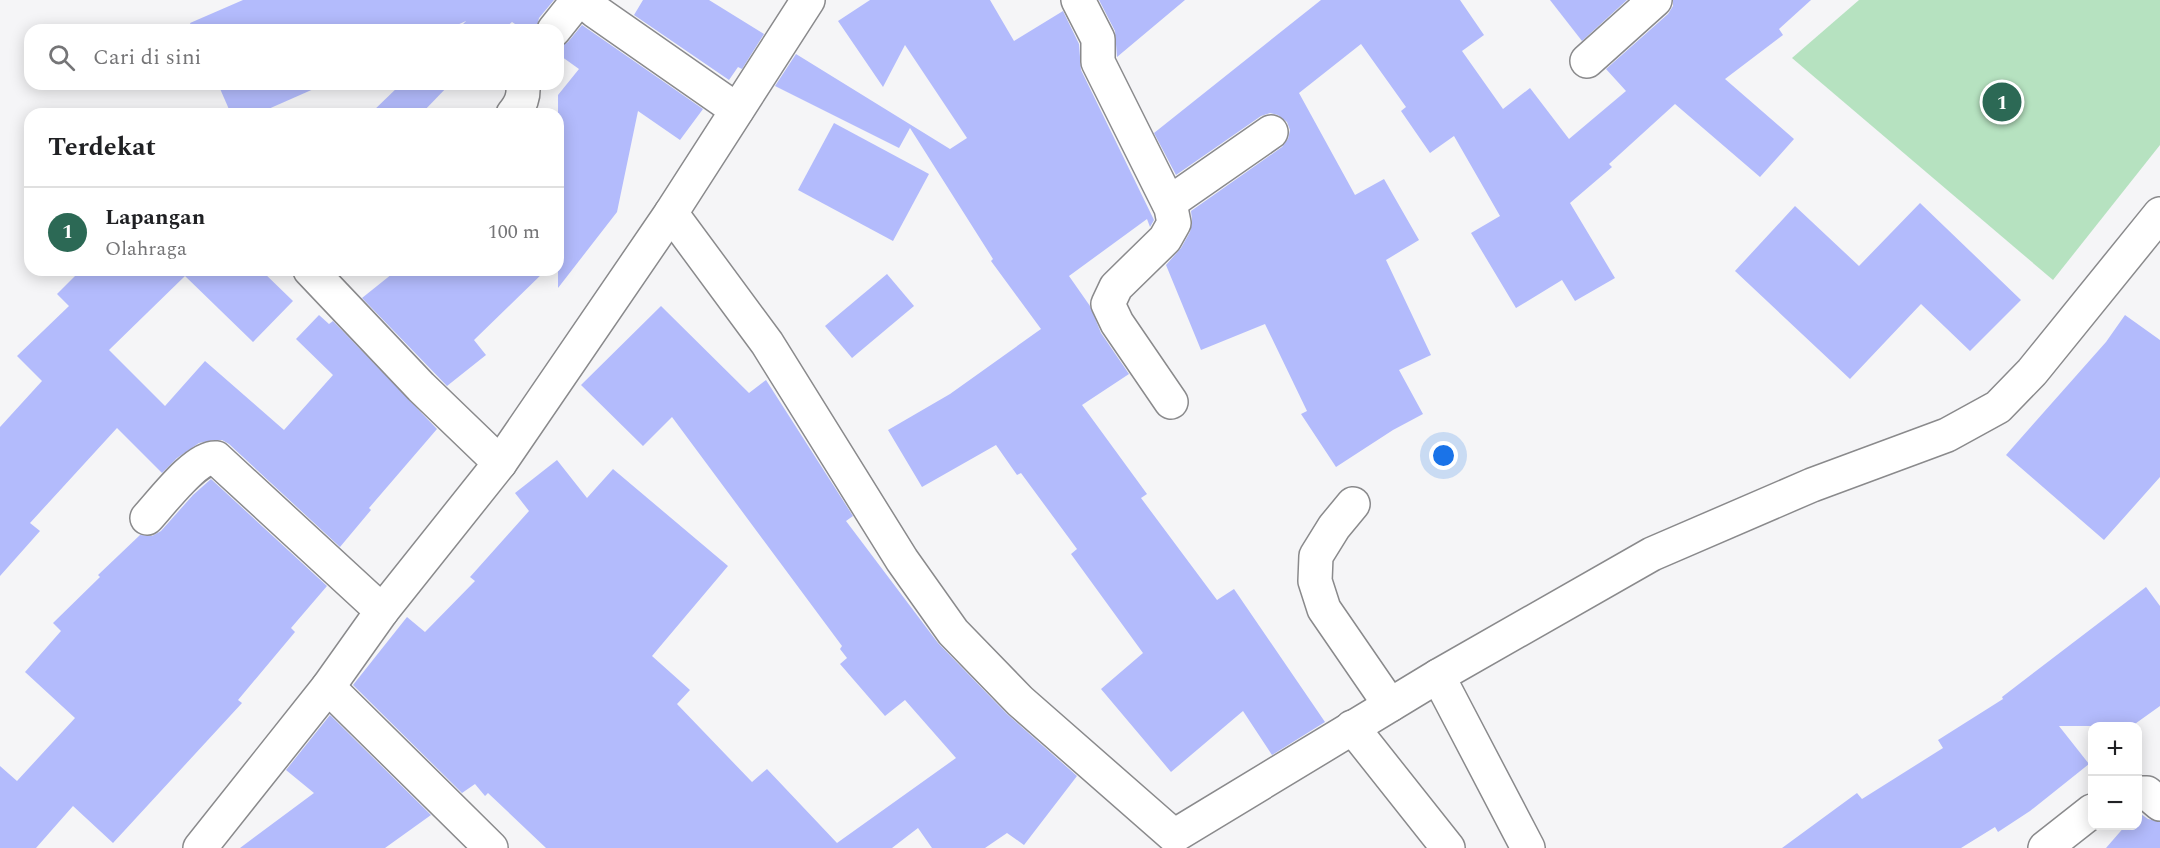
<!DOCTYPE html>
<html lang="id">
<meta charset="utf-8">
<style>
:root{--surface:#fff;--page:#f6f6f6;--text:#202124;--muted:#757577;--line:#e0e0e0;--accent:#2c6955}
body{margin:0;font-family:Spectral,serif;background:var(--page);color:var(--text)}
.controls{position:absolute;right:18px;bottom:18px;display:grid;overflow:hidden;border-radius:12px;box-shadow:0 3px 15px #0003}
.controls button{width:54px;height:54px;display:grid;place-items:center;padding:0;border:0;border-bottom:2px solid var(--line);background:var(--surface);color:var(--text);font:30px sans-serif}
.you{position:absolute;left:1444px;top:456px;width:21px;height:21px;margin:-15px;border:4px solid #fff;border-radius:50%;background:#1a73e8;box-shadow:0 0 0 9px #1a73e833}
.badge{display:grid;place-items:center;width:39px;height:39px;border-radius:50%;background:var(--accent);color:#fff;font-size:20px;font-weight:700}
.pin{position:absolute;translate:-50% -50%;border:3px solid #fff;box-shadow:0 2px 6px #0006}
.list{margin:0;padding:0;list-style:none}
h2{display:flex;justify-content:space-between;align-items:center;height:78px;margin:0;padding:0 24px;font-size:26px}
h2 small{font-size:20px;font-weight:400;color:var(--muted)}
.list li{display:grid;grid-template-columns:39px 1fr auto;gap:18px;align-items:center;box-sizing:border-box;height:90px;padding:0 24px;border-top:2px solid var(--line)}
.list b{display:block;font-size:22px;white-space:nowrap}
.list p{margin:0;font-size:20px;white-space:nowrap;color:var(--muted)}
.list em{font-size:20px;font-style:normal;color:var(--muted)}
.icon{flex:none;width:33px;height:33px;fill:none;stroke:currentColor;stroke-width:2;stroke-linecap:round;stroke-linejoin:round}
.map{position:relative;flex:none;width:2160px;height:848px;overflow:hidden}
.search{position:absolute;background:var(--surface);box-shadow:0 3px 15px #0003;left:24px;top:24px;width:540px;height:66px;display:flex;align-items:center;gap:15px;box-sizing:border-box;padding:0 21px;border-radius:18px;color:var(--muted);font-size:22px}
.panel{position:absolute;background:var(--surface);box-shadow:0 3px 15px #0003;left:24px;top:108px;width:540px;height:168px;border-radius:18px}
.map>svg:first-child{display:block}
.green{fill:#b6e2c0}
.building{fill:#b3bbfc}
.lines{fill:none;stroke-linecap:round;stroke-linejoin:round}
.minor-casing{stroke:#8a8a8c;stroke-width:36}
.minor{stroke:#fff;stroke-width:33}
</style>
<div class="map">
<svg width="2160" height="848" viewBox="0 0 2160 848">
<rect width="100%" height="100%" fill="#f5f5f7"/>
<polygon class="green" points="1859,0 2160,0 2160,145 2053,280 1792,58"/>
<g class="building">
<polygon points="243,0 554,0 539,18 536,30 524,30 512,22 503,30 457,30 466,21 446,30 193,30 190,23"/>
<polygon points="643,0 709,0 764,34 742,69 738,67 729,80 634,15"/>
<polygon points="870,0 990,0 1014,41 1063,11 1079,44 1081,70 1154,220 1150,227 1147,219 1069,276 1090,306 1101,333 1129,374 1082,405 1147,494 1141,498 1217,600 1234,589 1325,722 1272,755 1243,711 1171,772 1101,689 1143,653 1071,554 1077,549 1021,473 1017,475 996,445 922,487 888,430 950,394 1041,329 991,261 993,259 910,128 899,148 775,86 796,54 950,149 967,138 905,45 883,87 838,21"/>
<polygon points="1099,0 1185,0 1117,57 1115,31"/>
<polygon points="1321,0 1460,0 1484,35 1462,51 1503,109 1530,88 1569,139 1626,91 1606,69 1668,14 1673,6 1673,0 1811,0 1779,29 1783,35 1725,79 1794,139 1760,177 1675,104 1609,164 1612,167 1570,203 1615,278 1575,301 1562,280 1516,308 1471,233 1500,216 1454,136 1430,153 1401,111 1406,107 1361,44 1299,93 1355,195 1384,179 1419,240 1386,260 1431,355 1399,370 1423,414 1393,430 1336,467 1301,414 1307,411 1265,324 1201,350 1166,265 1181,248 1190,232 1192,220 1191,211 1282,147 1288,139 1290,130 1287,122 1278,115 1270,113 1261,116 1176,175 1154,133"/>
<polygon points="1550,0 1627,0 1582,41"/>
<polygon points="582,25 703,109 680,140 638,111 617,212 558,288 558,95 579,69 558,54 558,48 568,42"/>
<polygon points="218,84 325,84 257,114 231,114"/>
<polygon points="401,84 450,84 421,114 370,114"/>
<polygon points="834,123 929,174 893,241 798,190"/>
<polygon points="1920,203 2021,300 1970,351 1921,304 1850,379 1735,271 1795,206 1859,266"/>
<polygon points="81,270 261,270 293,301 253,342 185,276 109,350 165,406 205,361 284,430 333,375 296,339 319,315 329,324 333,321 437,429 369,508 371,510 340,547 229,444 222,440 213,440 199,443 177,458 162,473 117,428 30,523 40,531 0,576 0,427 42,381 17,356 69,306 57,294"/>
<polygon points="397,270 546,270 474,340 486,355 447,386 362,298"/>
<polygon points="887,274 914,306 852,358 825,326"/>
<polygon points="661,306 749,393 766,380 853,516 846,521 938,643 1007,714 1077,776 1024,845 1007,833 985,848 932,848 918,828 892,848 546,848 488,793 485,796 475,784 462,793 353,685 407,617 425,632 475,581 470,577 529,511 515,493 557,460 587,498 613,469 728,566 652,656 690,690 677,704 752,782 767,769 837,843 956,758 905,700 885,716 840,664 847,658 840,649 842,646 672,417 643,446 581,385"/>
<polygon points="2125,315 2160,340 2160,477 2104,540 2006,455 2106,342"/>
<polygon points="211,479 327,586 291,628 295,632 238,700 242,703 113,843 73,806 36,848 0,848 0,766 17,781 75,718 25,672 61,631 53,623 100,577 98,575 140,535 152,536 161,531 193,495"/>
<polygon points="2146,587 2160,606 2160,706 2132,726 2059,726 2089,764 2030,811 1998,832 1995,827 1961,848 1782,848 1857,793 1862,799 1943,748 1938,740 2003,699 2002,697"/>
<polygon points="330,715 431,815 385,848 240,848 314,793 286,770"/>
<polygon points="2138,812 2148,819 2160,822 2160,848 2106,848 2126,825 2138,825"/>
</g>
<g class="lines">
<g class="minor-casing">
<g id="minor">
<polyline points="582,0 595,11 737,110"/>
<polyline points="1078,0 1098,39 1098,62 1171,208 1174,223 1165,239 1116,287 1108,304 1117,323 1171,402"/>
<polyline points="554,30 578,0"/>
<polyline points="1587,61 1655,0"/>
<path d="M 513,114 C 521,104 524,97 523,84"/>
<polyline points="1169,203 1271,132"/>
<polyline points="671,213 767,343 902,560 953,632 1020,701 1174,836 1438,676 1652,554 1812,485 1947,435 1998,407 2032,372 2160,214"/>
<polyline points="310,270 421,387 500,463"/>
<polyline points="1353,504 1334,527 1316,556 1315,581 1324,609 1390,705"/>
<path d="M 147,518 C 161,503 196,456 216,458 L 382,611"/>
<polyline points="1438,676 1528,848"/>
<polyline points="328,687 491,848"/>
<polyline points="1352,727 1448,848"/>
<polyline points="2138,793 2147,793 2160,804"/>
<polyline points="200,848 328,687 382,611 500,463 671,213 808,0"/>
<polyline points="2045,848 2092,811"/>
</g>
</g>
<use href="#minor" class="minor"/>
</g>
</svg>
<div class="controls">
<button>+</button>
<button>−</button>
</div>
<div class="you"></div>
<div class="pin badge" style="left:2002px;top:102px">1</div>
<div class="search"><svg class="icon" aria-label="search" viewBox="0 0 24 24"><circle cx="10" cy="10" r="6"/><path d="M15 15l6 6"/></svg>Cari di sini</div>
<section class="panel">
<h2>Terdekat<small></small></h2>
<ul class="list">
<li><span class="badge">1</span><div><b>Lapangan</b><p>Olahraga</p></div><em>100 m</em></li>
</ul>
</section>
</div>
